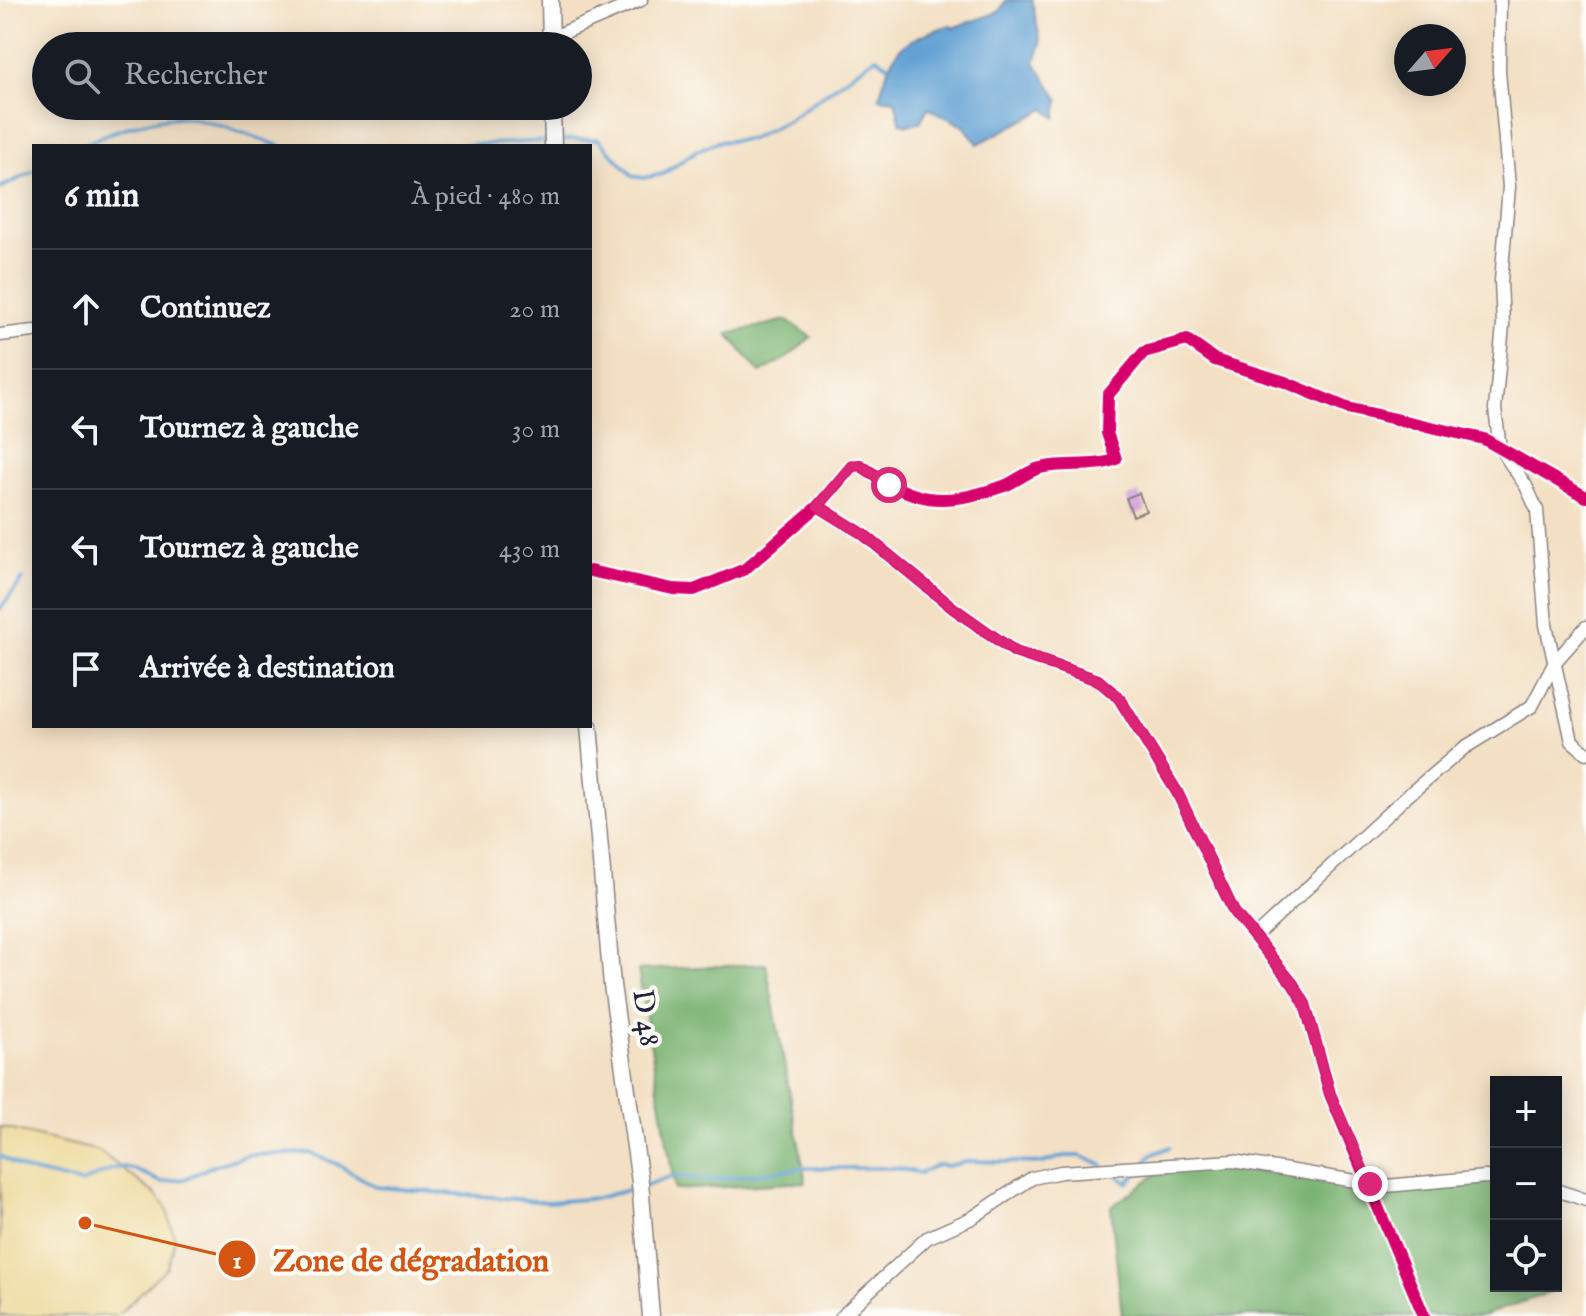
<!DOCTYPE html>
<html lang="fr">
<meta charset="utf-8">
<style>
:root{--surface:#171b24;--page:#20242c;--text:#f1f3f6;--muted:#9ea1a6;--line:#363941}
body{margin:0;font-family:"IM FELL English",serif;background:var(--page);color:var(--text)}
.controls{position:absolute;right:24px;bottom:24px;display:grid;overflow:hidden;border-radius:0px;box-shadow:0 4px 20px #0003}
.controls button{width:72px;height:72px;display:grid;place-items:center;padding:0;border:0;border-bottom:2px solid var(--line);background:var(--surface);color:var(--text);font:40px sans-serif}
.compass{position:absolute;left:1394px;top:24px;width:72px;height:72px;border-radius:50%;background:var(--surface);box-shadow:0 4px 20px #0003;rotate:62deg}
.stop{position:absolute;width:24px;height:24px;margin:-18px;border:6px solid #db2777;border-radius:50%;background:#fff}
.stop.end{background:#db2777;border-color:#fff;box-shadow:0 2px 8px #0008}
.list{margin:0;padding:0;list-style:none}
h2{display:flex;justify-content:space-between;align-items:center;height:104px;margin:0;padding:0 32px;font-size:34px}
h2 small{font-size:26px;font-weight:400;color:var(--muted)}
.list li{display:grid;grid-template-columns:52px 1fr auto;gap:24px;align-items:center;box-sizing:border-box;height:120px;padding:0 32px;border-top:2px solid var(--line)}
.list b{display:block;font-size:30px;white-space:nowrap}
.list em{font-size:26px;font-style:normal;color:var(--muted)}
.icon{flex:none;width:44px;height:44px;fill:none;stroke:currentColor;stroke-width:2;stroke-linecap:round;stroke-linejoin:round}
.map{position:relative;flex:none;width:1586px;height:1316px;overflow:hidden}
.search{position:absolute;background:var(--surface);box-shadow:0 4px 20px #0003;left:32px;top:32px;width:560px;height:88px;display:flex;align-items:center;gap:20px;box-sizing:border-box;padding:0 28px;border-radius:44px;color:var(--muted);font-size:30px}
.panel{position:absolute;background:var(--surface);box-shadow:0 4px 20px #0003;left:32px;top:144px;width:560px;height:584px;border-radius:0px}
.map>svg:first-child{display:block}
.forest{fill:#7ab372;stroke:#4e6a56;stroke-width:2}
.sand{fill:#eeda9e;stroke:#887e6c;stroke-width:2}
.water{fill:#61a0d3;stroke:#426187;stroke-width:2}
.lines{fill:none;stroke-linecap:round;stroke-linejoin:round}
.stream{stroke:#61a0d3;stroke-width:4}
.building{fill:#d7a7da}
.minor-casing{stroke:#8a8180;stroke-width:15}
.tertiary-casing{stroke:#8a8180;stroke-width:19}
.minor{stroke:#fff;stroke-width:12}
.tertiary{stroke:#fff;stroke-width:16}
.cycleway-casing{stroke:#fdfcf7;stroke-width:17}
.cycleway{stroke:#d6006c;stroke-width:12}
.route{stroke:#db2777;stroke-width:10}
.labels{text-anchor:middle;dominant-baseline:central;stroke-width:8;stroke-linejoin:round;paint-order:stroke}
.street-label{font-size:30px;fill:#22223b;stroke:#fdfcf7}
.leader{fill:none;stroke:#d45411;stroke-width:3}
.callout-dot{fill:#d45411;stroke:#fdfcf7;stroke-width:3}
.mark-label{font-size:24px;text-anchor:middle;font-weight:bold;fill:#fff}
.callout-label{font-size:32px;text-anchor:middle;font-weight:bold;fill:#d45411;stroke:#fdfcf7;stroke-width:8;stroke-linejoin:round;paint-order:stroke}
</style>
<div class="map">
<svg width="1586" height="1316" viewBox="0 0 1586 1316">
<rect width="100%" height="100%" fill="#fdfcf7"/>
<filter id="ink" filterUnits="userSpaceOnUse"><feTurbulence type="fractalNoise" baseFrequency=".0125" numOctaves="2"/><feDisplacementMap in="SourceGraphic" scale="16" xChannelSelector="R" yChannelSelector="G"/><feConvolveMatrix kernelMatrix="1 2 1 2 8 2 1 2 1" color-interpolation-filters="sRGB"/></filter>
<filter id="wash" filterUnits="userSpaceOnUse"><feTurbulence type="fractalNoise" baseFrequency=".006" numOctaves="4" result="noise"/><feDisplacementMap in="SourceGraphic" scale="32" xChannelSelector="R" yChannelSelector="G"/><feGaussianBlur stdDeviation="1.8" result="paint"/><feColorMatrix in="noise" values="0 0 0 0 0 0 0 0 0 0 0 0 0 0 0 0 0 1.4 0 .05"/><feComposite in="paint" operator="in"/></filter>
<g filter="url(#wash)">
<rect width="100%" height="100%" fill="#f3e0c4"/>
<g class="forest">
<polygon points="786,320 811,337 787,358 760,373 728,334"/>
<polygon points="766,964 806,1182 675,1190 638,970"/>
<polygon points="1233,1161 1386,1186 1496,1178 1496,1286 1550,1286 1551,1292 1482,1316 1122,1316 1111,1207 1166,1167"/>
</g>
<polygon class="sand" points="0,1127 99,1151 155,1194 166,1207 175,1239 167,1267 117,1316 0,1316"/>
<path class="water" d="M 1006,0 L 1032,0 L 1041,44 L 1035,62 L 1059,100 L 1056,118 L 1045,109 L 978,144 L 964,126 L 928,108 L 920,122 L 907,125 L 900,122 L 895,100 L 879,98 C 894,45 897,43 950,25 L 952,28 L 999,12 Z"/>
<g class="lines">
<g class="stream">
<polyline points="556,140 598,139 633,176 643,178 663,174 696,151 717,142 750,139 787,121 876,57 888,65"/>
<path d="M 82,146 C 105,133 150,118 177,117 C 201,116 255,138 280,146"/>
<polyline points="452,146 547,141"/>
<polyline points="0,188 34,171"/>
<polyline points="0,609 23,579"/>
<polyline points="0,1156 25,1170 81,1183 112,1169 124,1167 136,1170 161,1182 185,1179 210,1167 249,1155 310,1153 335,1163 377,1187 548,1202 597,1198 636,1188"/>
<polyline points="1146,1163 1151,1155 1170,1147"/>
<polyline points="1114,1172 1127,1183 1140,1170"/>
<polyline points="645,1186 673,1176 711,1180 800,1168 896,1168 920,1173 937,1165 947,1166 971,1161 1043,1163 1064,1156 1080,1156 1103,1165"/>
</g>
</g>
<g id="blocks">
<polygon class="building" points="1139,493 1146,511 1133,516 1126,498"/>
</g>
</g>
<g filter="url(#ink)">
<use href="#blocks" fill-opacity="0" stroke="#8a8180" stroke-width="2"/>
<g class="lines">
<g class="minor-casing">
<g id="minor">
<polyline points="1500,0 1499,71 1509,187 1501,281 1503,325 1495,409 1500,448 1526,486 1537,510 1546,625 1572,741 1586,753"/>
<polyline points="551,38 641,0"/>
<polyline points="0,335 34,331"/>
<polyline points="818,506 863,534 953,608 1015,652 1098,680 1119,698 1177,792 1234,912 1293,984 1305,1004 1330,1094 1424,1316"/>
<path d="M 590,571 L 673,589 L 694,590 L 745,569 L 818,506 L 852,466 L 860,465 C 915,503 939,508 1004,486 C 1015,482 1025,473 1037,469 C 1062,461 1094,469 1116,459 L 1107,433 L 1108,395 L 1144,352 L 1187,340 L 1215,360 L 1285,382 L 1347,408 L 1484,439 L 1586,497"/>
<polyline points="1254,937 1406,797 1464,748 1532,706 1555,662 1586,627"/>
<polyline points="1556,1190 1586,1200"/>
<polyline points="842,1316 927,1238 972,1218 1032,1178 1061,1172 1233,1161 1386,1186 1485,1177 1496,1178"/>
</g>
</g>
<g class="tertiary-casing">
<g id="tertiary">
<polyline points="550,0 551,46"/>
<polyline points="552,106 553,146"/>
<polyline points="589,726 612,985 640,1182 651,1316"/>
</g>
</g>
<use href="#minor" class="minor"/>
<use href="#tertiary" class="tertiary"/>
<g class="cycleway-casing">
<g id="cycleway">
<polyline points="818,506 863,534 953,608 1015,652 1098,680 1119,698 1177,792 1234,912 1293,984 1305,1004 1330,1094 1424,1316"/>
<path d="M 590,571 L 673,589 L 694,590 L 745,569 L 818,506 L 852,466 L 860,465 C 915,503 939,508 1004,486 C 1015,482 1025,473 1037,469 C 1062,461 1094,469 1116,459 L 1107,433 L 1108,395 L 1144,352 L 1187,340 L 1215,360 L 1285,382 L 1347,408 L 1484,439 L 1586,497"/>
</g>
</g>
<use href="#cycleway" class="cycleway"/>
</g>
</g>
<g class="lines" filter="url(#ink)">
<polyline class="route" points="889,485 860,465 852,466 818,506 863,534 953,608 1015,652 1098,680 1119,698 1177,792 1234,912 1293,984 1305,1004 1330,1094 1370,1184"/>
</g>
<g class="labels">
<g class="street-label">
<text transform="translate(645 1018) rotate(82)">D 48</text>
</g>
</g>
<path class="leader" d="M85 1223L237 1259"/>
<g class="callout-dot">
<circle cx="85" cy="1223" r="8"/>
<circle cx="237" cy="1259" r="20"/>
</g>
<g class="mark-label">
<text x="237" y="1268">1</text>
</g>
<g class="callout-label">
<text x="411" y="1271">Zone de dégradation</text>
</g>
</svg>
<div class="controls">
<button>+</button>
<button>−</button>
<button><svg class="icon" aria-label="locate" viewBox="0 0 24 24"><circle cx="12" cy="12" r="6"/><path d="M12 2v4M12 18v4M2 12h4M18 12h4"/></svg></button>
</div>
<svg class="compass" viewBox="-18 -18 36 36"><path d="M0-13l5 13h-10z" fill="#e53935"/><path d="M0 13l5-13h-10z" fill="#9ea1a6"/></svg>
<div class="stop" style="left:889px;top:485px"></div>
<div class="stop end" style="left:1370px;top:1184px"></div>
<div class="search"><svg class="icon" aria-label="search" viewBox="0 0 24 24"><circle cx="10" cy="10" r="6"/><path d="M15 15l6 6"/></svg>Rechercher</div>
<section class="panel">
<h2>6 min<small>À pied · 480 m</small></h2>
<ul class="list">
<li><svg class="icon" aria-label="ahead" viewBox="0 0 24 24"><path d="M12 20V5M6 11l6-6 6 6"/></svg><div><b>Continuez</b></div><em>20 m</em></li>
<li><svg class="icon" aria-label="left" viewBox="0 0 24 24"><path d="M17 20v-9H6M10 6l-5 5 5 5"/></svg><div><b>Tournez à gauche</b></div><em>30 m</em></li>
<li><svg class="icon" aria-label="left" viewBox="0 0 24 24"><path d="M17 20v-9H6M10 6l-5 5 5 5"/></svg><div><b>Tournez à gauche</b></div><em>430 m</em></li>
<li><svg class="icon" aria-label="arrive" viewBox="0 0 24 24"><path d="M6 21V4h12l-3 4 3 4H6"/></svg><div><b>Arrivée à destination</b></div></li>
</ul>
</section>
</div>
